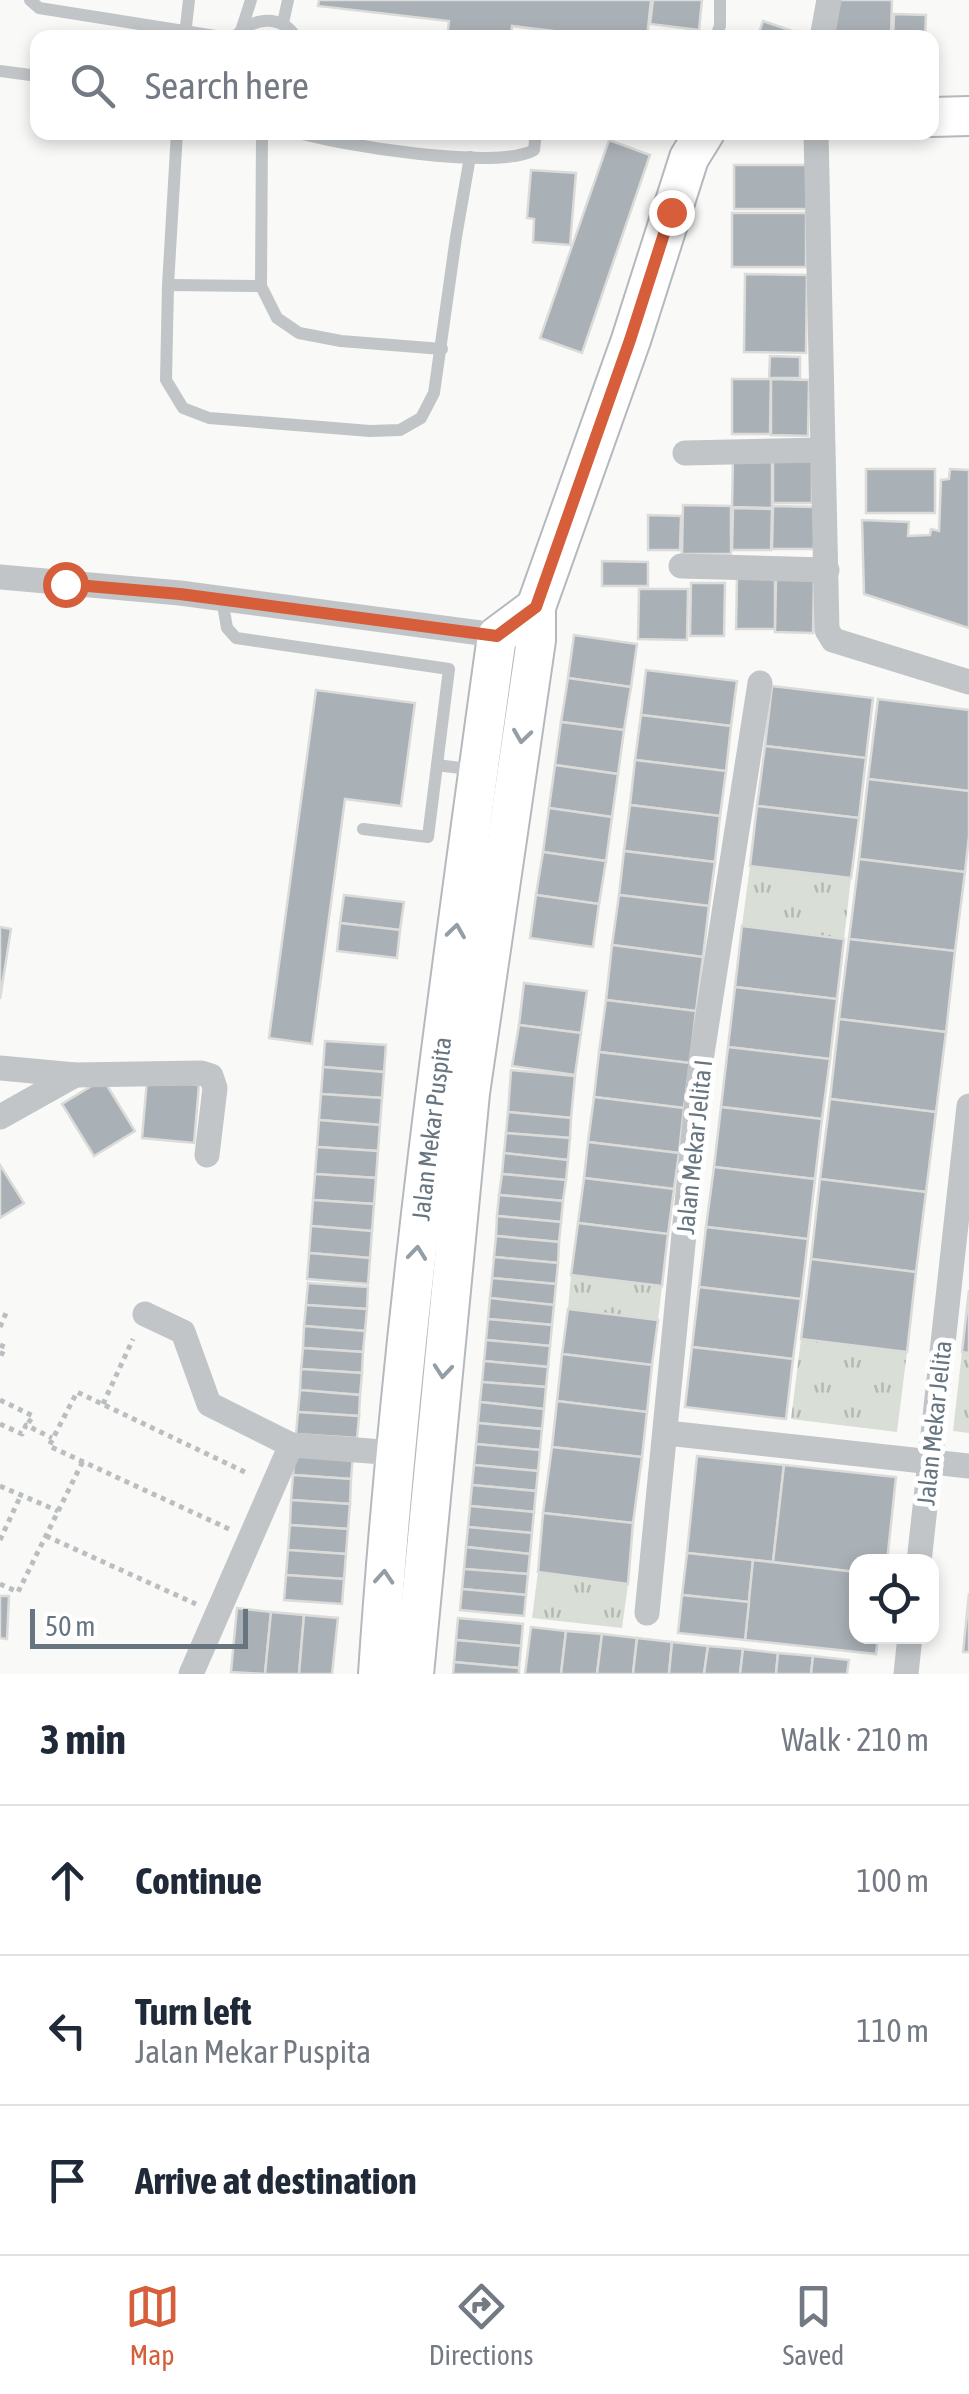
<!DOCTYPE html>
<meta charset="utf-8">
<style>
:root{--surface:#fff;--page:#f6f6f7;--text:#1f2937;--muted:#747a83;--line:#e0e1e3;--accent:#d65e3a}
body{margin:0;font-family:"Asap Condensed",sans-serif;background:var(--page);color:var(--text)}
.controls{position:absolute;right:30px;bottom:30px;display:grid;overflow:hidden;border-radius:20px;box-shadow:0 5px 15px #0003}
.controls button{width:90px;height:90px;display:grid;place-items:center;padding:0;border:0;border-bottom:2px solid var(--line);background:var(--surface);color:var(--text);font:50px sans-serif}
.scale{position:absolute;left:30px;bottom:25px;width:218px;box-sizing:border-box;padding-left:10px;border:5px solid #667580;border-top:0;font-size:28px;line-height:35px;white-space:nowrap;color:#667580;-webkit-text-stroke:8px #fff;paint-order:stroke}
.stop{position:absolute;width:30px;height:30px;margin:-22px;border:8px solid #d65e3a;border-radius:50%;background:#fff}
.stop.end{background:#d65e3a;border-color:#fff;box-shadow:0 2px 10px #0008}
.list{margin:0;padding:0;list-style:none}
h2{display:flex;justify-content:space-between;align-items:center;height:130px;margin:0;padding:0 40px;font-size:42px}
h2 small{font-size:32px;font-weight:400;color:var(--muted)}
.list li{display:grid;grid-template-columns:65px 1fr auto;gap:30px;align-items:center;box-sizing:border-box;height:150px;padding:0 40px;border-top:2px solid var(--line)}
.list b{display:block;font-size:38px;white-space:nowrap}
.list p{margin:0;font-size:32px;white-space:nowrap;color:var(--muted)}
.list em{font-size:32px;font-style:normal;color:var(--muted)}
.icon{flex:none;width:55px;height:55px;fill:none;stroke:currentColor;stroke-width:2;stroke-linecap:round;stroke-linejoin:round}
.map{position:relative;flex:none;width:969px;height:1674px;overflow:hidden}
.search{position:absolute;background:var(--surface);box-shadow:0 5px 15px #0003;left:30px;right:30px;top:30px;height:110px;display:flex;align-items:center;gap:25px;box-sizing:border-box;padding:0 35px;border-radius:20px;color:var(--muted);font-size:38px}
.sheet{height:580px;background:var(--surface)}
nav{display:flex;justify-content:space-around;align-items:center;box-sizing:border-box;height:140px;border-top:2px solid var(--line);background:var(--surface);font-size:28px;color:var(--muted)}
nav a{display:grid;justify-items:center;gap:5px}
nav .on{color:var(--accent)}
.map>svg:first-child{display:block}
.grass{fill:url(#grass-tufts)}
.building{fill:#a9b0b6;stroke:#dbdbd9;stroke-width:2.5}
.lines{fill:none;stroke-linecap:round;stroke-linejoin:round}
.secondary-casing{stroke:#b3b9bd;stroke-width:42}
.path{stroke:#bbbec0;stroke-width:5;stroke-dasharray:5 5;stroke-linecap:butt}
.lane{stroke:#c1c5c8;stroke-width:12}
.street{stroke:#c1c5c8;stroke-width:25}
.secondary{stroke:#fff;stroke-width:38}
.oneway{stroke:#949ea6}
.route{stroke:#d65e3a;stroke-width:12}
.labels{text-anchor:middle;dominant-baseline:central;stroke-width:10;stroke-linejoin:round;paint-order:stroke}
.street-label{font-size:25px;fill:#667580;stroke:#fff}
</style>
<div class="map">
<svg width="969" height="1674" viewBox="0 0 969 1674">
<defs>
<pattern id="grass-tufts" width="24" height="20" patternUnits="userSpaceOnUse" patternTransform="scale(2.5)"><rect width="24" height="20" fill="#d9ded6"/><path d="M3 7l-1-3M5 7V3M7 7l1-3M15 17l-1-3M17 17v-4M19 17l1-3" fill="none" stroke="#b4b9b3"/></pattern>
</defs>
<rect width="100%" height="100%" fill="#f9f9f7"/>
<g class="grass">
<polygon points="750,866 851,878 844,939 742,926"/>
<polygon points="571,1275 662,1286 658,1320 568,1309"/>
<polygon points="801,1339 907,1352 897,1432 791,1419"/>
<polygon points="962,1352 969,1353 969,1433 953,1431"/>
<polygon points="538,1572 628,1584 622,1628 532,1618"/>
</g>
<g class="building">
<polygon points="319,0 651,0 647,38 610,38 512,26 511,38 447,38 449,21 318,6"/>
<polygon points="653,0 702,0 699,30 650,24"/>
<polygon points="836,0 892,0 891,38 834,38"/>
<polygon points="894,14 926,15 925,38 893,38"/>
<polygon points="763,21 807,36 807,38 757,38"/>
<polygon points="609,140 650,155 582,353 540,338"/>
<rect x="734" y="165" width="73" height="44"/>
<polygon points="531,170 576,173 570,245 533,242 534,219 527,218"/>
<rect x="732" y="213" width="74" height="54"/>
<polygon points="745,274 807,275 806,353 744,352"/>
<polygon points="770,356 800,357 800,378 769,378"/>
<polygon points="732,379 771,379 770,434 732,434"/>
<polygon points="771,379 809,380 808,436 771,435"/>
<polygon points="733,458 772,458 772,508 732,507"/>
<polygon points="773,458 812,459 812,503 773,503"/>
<rect x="866" y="469" width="69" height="44"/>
<polygon points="950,469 969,470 969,628 864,594 862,520 909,522 908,536 930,535 931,529 939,531 941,480 949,479"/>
<polygon points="683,505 731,506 731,554 682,554"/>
<polygon points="773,506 815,507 814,549 772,549"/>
<polygon points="733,508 772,509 771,550 732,550"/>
<polygon points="648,515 681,516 680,550 648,550"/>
<polygon points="602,561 648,562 648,586 602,586"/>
<polygon points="737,578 775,579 775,629 736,629"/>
<polygon points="776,579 814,579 813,633 775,632"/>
<polygon points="691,583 725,583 724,636 690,636"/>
<polygon points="639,589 688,589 687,640 638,639"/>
<polygon points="574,635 637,644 631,687 568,678"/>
<polygon points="646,670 737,681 731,726 641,715"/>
<polygon points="568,678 631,687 624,730 561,722"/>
<polygon points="772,686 873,698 866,758 765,746"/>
<polygon points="316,690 415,703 401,806 345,799 312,1044 269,1038"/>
<polygon points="878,699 969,710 969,791 868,779"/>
<polygon points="641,715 731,726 726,771 635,760"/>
<polygon points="561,722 624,730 618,774 555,765"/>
<polygon points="765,746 866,758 859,818 757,806"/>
<polygon points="635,760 726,771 720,816 630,805"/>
<polygon points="555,765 618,774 612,817 549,808"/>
<polygon points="868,779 969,791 969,836 965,872 859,859"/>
<polygon points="630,805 720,816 715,862 624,851"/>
<polygon points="757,806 859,818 851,878 750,866"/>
<polygon points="549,808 612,817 606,861 543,852"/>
<polygon points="624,851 715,862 709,906 619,895"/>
<polygon points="543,852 606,861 599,904 536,895"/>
<polygon points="859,859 965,872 955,951 849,939"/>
<polygon points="344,895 404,902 400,930 340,923"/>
<polygon points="536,895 599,904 593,947 530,938"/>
<polygon points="619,895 709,906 703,957 612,945"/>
<polygon points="340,923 400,930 397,958 337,951"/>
<polygon points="742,926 844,939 837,999 735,987"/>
<polygon points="0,927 11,929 0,999"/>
<polygon points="849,939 955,951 946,1032 839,1019"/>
<polygon points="612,945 703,957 696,1011 606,1000"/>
<polygon points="524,983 587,991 581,1033 519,1025"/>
<polygon points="735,987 837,999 830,1059 728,1047"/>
<polygon points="606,1000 696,1011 690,1063 599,1052"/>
<polygon points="839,1019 946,1032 936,1112 830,1099"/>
<polygon points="519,1025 581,1033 575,1075 512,1066"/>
<polygon points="325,1041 386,1045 384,1072 323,1067"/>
<polygon points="728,1047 830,1059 822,1119 721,1107"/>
<polygon points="599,1052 690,1063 684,1108 594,1097"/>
<polygon points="323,1067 384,1072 382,1098 321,1094"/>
<polygon points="511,1070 575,1076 571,1118 508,1112"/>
<polygon points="103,1079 135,1131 94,1156 62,1104"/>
<polygon points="147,1080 199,1085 194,1143 142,1138"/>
<polygon points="321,1094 382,1098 380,1125 319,1120"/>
<polygon points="594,1097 684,1108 679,1153 588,1142"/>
<polygon points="830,1099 936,1112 926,1192 820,1179"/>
<polygon points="721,1107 822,1119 815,1179 714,1167"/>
<polygon points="508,1112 571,1118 570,1138 506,1133"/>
<polygon points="319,1120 380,1125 378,1151 317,1147"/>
<polygon points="506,1133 570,1138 568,1160 504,1153"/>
<polygon points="588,1142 679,1153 674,1189 584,1178"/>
<polygon points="317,1147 378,1151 376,1178 315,1174"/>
<polygon points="504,1153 568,1160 566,1180 502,1174"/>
<polygon points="0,1165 24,1203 0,1218"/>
<polygon points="714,1167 815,1179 808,1239 706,1227"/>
<polygon points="315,1174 376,1178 374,1204 313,1200"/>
<polygon points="502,1174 566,1180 563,1201 499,1195"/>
<polygon points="584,1178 674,1189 668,1234 578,1223"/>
<polygon points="820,1179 926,1192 916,1272 811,1259"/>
<polygon points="499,1195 563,1201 561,1222 497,1216"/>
<polygon points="313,1200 374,1204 372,1231 311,1226"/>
<polygon points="497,1216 561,1222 559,1242 496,1236"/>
<polygon points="578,1223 668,1234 662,1286 571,1275"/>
<polygon points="311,1226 372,1231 370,1258 309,1253"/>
<polygon points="706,1227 808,1239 801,1299 699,1287"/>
<polygon points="496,1236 559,1242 558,1263 494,1257"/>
<polygon points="309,1253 370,1258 368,1284 307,1279"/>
<polygon points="494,1257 558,1263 556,1284 492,1278"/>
<polygon points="811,1259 916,1272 907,1352 801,1339"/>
<polygon points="492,1278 556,1284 554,1305 490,1298"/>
<polygon points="308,1283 368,1287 367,1309 306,1305"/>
<polygon points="699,1287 801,1299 793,1359 692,1347"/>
<polygon points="969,1290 969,1353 962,1352"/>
<polygon points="490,1298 554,1305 552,1325 488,1319"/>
<polygon points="306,1305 367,1309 365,1331 304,1326"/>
<polygon points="568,1309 658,1320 652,1365 562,1354"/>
<polygon points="488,1319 552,1325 550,1346 486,1340"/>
<polygon points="304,1326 365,1331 363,1352 303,1348"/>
<polygon points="486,1340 550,1346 548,1367 484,1361"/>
<polygon points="692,1347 793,1359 786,1419 685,1407"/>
<polygon points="303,1348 363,1352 362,1373 301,1369"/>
<polygon points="562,1354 652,1365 647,1412 557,1401"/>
<polygon points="484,1361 548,1367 546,1387 482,1382"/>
<polygon points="301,1369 362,1373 360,1395 300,1390"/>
<polygon points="482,1382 546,1387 544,1409 480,1402"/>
<polygon points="300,1390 360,1395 359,1416 298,1412"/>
<polygon points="557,1401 647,1412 642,1457 552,1447"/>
<polygon points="480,1402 544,1409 542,1429 478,1423"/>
<polygon points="298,1412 359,1416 357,1438 296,1434"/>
<polygon points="478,1423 542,1429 540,1450 476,1444"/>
<polygon points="476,1444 540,1450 538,1471 474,1465"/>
<polygon points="552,1447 642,1457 633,1523 543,1513"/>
<polygon points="295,1450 353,1455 351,1479 293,1475"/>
<polygon points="697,1456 784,1465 773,1562 687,1553"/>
<polygon points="474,1465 538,1471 536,1491 472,1485"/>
<polygon points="784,1465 896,1477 887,1562 856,1562 856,1572 773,1562"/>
<polygon points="293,1475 351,1479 350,1504 291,1500"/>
<polygon points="472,1485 536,1491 534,1512 470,1506"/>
<polygon points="291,1500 350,1504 348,1529 290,1525"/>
<polygon points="470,1506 534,1512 532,1533 468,1527"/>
<polygon points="543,1513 633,1523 628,1584 538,1572"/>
<polygon points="290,1525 348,1529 346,1554 288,1550"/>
<polygon points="468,1527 532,1533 530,1554 466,1547"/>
<polygon points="466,1547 530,1554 528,1574 464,1569"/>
<polygon points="288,1550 346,1554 344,1579 286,1575"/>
<polygon points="687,1553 753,1560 749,1602 682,1595"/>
<polygon points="753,1560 856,1572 856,1636 878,1636 876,1654 745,1640"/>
<polygon points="464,1569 528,1574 526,1595 462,1589"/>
<polygon points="286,1575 344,1579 342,1604 284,1600"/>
<polygon points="462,1589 526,1595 524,1616 460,1610"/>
<polygon points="969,1593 969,1652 963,1652"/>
<polygon points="682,1595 749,1602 745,1640 678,1633"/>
<polygon points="0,1596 9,1596 7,1639 0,1638"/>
<polygon points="237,1608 271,1612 265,1674 231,1672"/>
<polygon points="271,1612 304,1615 299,1674 265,1674"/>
<polygon points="304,1615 338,1618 332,1674 299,1674"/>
<polygon points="458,1618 523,1624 521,1646 456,1640"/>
<polygon points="531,1627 566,1631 561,1674 525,1674"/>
<polygon points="566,1631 602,1634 597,1674 561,1674"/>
<polygon points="602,1634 637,1638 633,1674 597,1674"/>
<polygon points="637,1638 672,1642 669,1674 633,1674"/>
<polygon points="456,1640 521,1646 519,1668 454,1662"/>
<polygon points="672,1642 708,1646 704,1674 669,1674"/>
<polygon points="708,1646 743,1649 740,1674 704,1674"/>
<polygon points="743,1649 778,1653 776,1674 740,1674"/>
<polygon points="778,1653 813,1656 811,1674 776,1674"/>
<polygon points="813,1656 849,1660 847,1674 811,1674"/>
<polygon points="454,1662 519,1668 519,1674 453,1674"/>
</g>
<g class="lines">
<g class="secondary-casing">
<g id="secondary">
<polyline points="932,117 969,116"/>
<path id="s1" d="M 378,1674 C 401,1326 449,981 497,636 L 536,607"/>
<polyline points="414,1674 470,1093 536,640 536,607 631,340 689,158 705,132"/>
</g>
</g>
<g class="path">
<polyline points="0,1327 6,1313"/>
<polyline points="0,1345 5,1347 0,1358"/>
<polyline points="0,1400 33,1416 27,1425"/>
<polyline points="103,1404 133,1339"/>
<polyline points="0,1424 22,1434 26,1425 52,1438"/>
<polyline points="0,1486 58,1511"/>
<polyline points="229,1529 49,1446 77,1392 249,1474"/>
<polyline points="46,1536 196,1604"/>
<polyline points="0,1540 21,1495"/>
<polyline points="0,1584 18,1592 83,1461"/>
</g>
<g class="lane">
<polyline points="30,0 39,8 228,38"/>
<polyline points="283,23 288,0"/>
<polyline points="242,28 251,0"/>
<polyline points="185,35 189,0"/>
<path d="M 234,38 C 252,17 280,13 297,38"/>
<polyline points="715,38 720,26 720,0"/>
<polyline points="0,71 38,76"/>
<polyline points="177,132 168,285 166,380 183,408 209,418 370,431 400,430 421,418 434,393 456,237 470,157"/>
<polyline points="262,132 261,286 277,318 299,333 341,341 442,349"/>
<path d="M 296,132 C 339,145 498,171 534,150 L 536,132"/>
<polyline points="168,285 261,286"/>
<polyline points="222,599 227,628 236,638 449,669 428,837 363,829"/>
<polyline points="437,765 476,770"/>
</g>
<g class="street">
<polyline points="822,38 829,0"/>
<polyline points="816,132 827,630 833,640 969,682"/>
<polyline points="685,453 822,450"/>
<polyline points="681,566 827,570"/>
<polyline points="0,577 180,593 511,637"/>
<polyline points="0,1068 75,1075 201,1073 211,1076 215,1088 207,1155"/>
<polyline points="0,1117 75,1075"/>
<polyline points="145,1314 183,1332 209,1404 291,1445 191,1674"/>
<polyline points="667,1433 969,1466"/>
<polyline points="291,1445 396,1453"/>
<polyline points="919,1562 969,1106"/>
<polyline points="647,1613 701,1060 760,683"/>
<polyline points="906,1674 910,1636"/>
</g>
<use href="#secondary" class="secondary"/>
</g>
<defs><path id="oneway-chevron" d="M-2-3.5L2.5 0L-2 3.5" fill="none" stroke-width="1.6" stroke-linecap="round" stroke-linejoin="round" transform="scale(2.5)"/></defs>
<g class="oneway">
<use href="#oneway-chevron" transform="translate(522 736) rotate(98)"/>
<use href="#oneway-chevron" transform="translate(456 931) rotate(-82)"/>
<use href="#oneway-chevron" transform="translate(417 1253) rotate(-84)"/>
<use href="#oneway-chevron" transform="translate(443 1371) rotate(95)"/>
<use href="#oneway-chevron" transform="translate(384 1577) rotate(-86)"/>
</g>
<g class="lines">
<polyline class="route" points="65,584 180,594 497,636 536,607 630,340 671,212"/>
</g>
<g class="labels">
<g class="street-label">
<text stroke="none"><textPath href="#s1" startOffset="548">Jalan Mekar Puspita</textPath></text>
<text transform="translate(694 1147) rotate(-84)">Jalan Mekar Jelita I</text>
<text transform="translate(934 1423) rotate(-84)">Jalan Mekar Jelita</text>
</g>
</g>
</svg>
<div class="controls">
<button><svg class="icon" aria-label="locate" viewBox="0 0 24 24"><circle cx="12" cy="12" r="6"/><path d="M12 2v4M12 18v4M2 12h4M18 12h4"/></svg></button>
</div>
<div class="scale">50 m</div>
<div class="stop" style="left:65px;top:584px"></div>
<div class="stop end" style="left:671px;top:212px"></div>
<div class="search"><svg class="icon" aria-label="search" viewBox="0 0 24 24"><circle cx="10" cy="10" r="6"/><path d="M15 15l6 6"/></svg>Search here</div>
</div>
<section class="sheet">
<h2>3 min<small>Walk · 210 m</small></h2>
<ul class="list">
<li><svg class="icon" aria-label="ahead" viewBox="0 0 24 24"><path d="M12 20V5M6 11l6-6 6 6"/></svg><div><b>Continue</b></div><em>100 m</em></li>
<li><svg class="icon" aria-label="left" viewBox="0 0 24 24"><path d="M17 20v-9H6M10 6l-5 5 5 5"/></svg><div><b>Turn left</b><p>Jalan Mekar Puspita</p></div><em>110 m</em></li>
<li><svg class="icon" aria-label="arrive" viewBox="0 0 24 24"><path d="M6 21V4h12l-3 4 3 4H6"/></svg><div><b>Arrive at destination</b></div></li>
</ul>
</section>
<nav>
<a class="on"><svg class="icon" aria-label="map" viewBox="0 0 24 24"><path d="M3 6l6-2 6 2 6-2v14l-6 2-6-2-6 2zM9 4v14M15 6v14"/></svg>Map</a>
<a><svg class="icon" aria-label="directions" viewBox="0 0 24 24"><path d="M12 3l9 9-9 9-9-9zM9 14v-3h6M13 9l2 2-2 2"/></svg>Directions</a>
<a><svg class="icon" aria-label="saved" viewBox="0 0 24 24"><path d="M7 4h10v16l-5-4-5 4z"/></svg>Saved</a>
</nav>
